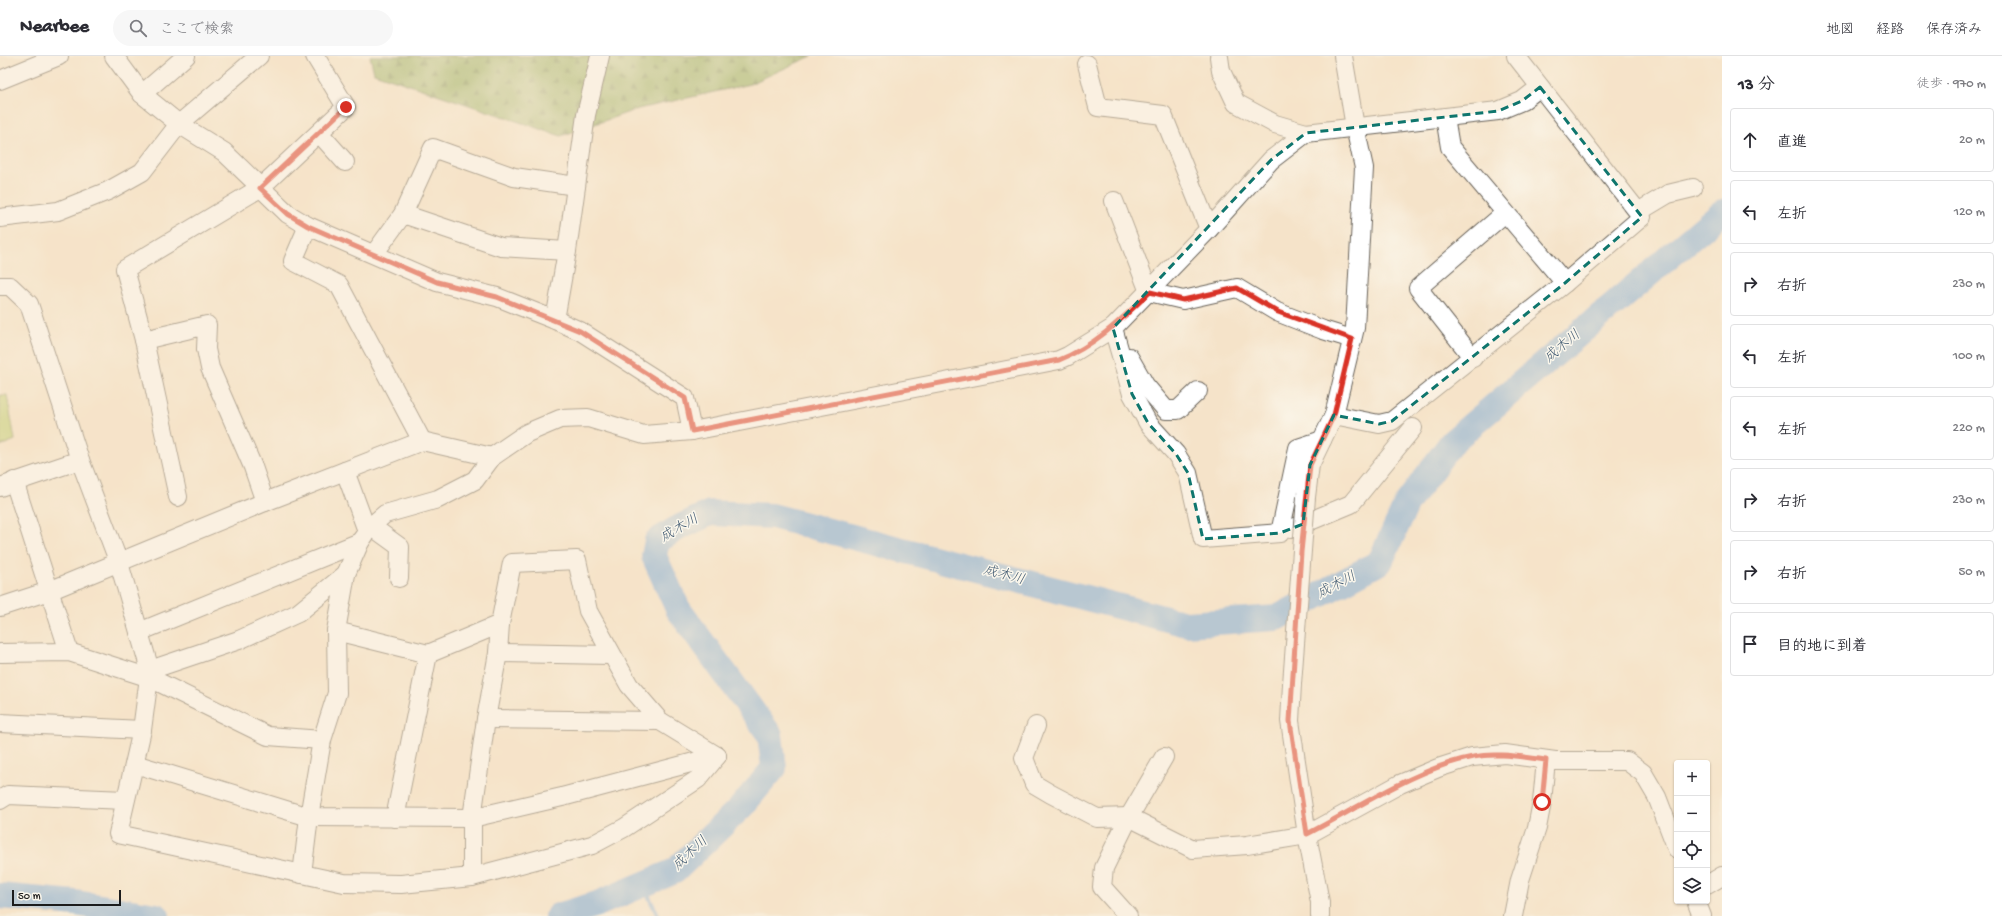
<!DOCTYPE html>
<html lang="ja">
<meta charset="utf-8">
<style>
:root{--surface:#fff;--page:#f7f7f7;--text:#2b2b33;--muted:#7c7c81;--line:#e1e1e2}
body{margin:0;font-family:"Gochi Hand","Klee One",sans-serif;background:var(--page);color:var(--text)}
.controls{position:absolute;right:12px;bottom:12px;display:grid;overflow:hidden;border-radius:4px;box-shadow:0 1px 3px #0004}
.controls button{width:36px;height:36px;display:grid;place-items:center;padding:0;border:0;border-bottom:1px solid var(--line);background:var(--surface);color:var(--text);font:20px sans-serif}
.scale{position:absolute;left:12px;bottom:10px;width:109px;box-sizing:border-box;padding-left:4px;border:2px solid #1c1c1c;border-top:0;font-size:11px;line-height:14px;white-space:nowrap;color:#1c1c1c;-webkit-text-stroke:3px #fbf7ec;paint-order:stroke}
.stop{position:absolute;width:12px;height:12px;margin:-9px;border:3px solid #d93025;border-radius:50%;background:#fff}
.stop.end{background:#d93025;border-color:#fff;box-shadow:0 1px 4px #0008}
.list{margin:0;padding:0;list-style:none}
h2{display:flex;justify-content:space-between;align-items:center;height:52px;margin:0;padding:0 16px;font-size:17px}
h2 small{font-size:13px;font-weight:400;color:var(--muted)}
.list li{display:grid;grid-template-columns:26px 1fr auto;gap:12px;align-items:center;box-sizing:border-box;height:64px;margin:0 8px 8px;padding:0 8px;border:1px solid var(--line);border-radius:4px}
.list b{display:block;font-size:15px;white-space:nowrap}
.list em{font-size:13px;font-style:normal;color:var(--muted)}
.icon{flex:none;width:22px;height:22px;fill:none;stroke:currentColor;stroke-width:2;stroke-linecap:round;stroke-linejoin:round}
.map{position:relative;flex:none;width:1722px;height:860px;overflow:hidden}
header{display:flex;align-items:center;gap:24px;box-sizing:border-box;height:56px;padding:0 20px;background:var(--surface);border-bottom:1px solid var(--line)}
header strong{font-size:19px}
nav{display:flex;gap:22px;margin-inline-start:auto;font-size:14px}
.search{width:280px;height:36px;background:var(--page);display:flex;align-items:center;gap:10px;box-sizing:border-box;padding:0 14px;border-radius:22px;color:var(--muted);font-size:15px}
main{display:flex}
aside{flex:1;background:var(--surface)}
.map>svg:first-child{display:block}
.green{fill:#bcce71;stroke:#6c7546}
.forest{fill:url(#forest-firs);stroke:#586640}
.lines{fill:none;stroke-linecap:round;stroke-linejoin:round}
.stream{stroke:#6ea5dc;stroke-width:4.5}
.river{stroke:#6ea5dc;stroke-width:26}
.street-casing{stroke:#686259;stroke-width:20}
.street{stroke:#fff;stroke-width:18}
.street-bridge-casing{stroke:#686259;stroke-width:20;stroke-linecap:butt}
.street-bridge{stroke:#fff;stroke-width:18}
.route{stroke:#d93025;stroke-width:5}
.marked{fill:none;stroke:#0f766e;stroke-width:3;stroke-dasharray:8 5;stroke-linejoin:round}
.labels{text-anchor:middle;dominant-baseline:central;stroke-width:3;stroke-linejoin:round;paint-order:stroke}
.water-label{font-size:14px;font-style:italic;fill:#415a72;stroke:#fbf7ec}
</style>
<header>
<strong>Nearbee</strong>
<div class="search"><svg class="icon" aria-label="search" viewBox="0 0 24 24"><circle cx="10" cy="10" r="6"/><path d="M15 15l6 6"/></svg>ここで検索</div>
<nav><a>地図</a><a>経路</a><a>保存済み</a></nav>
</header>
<main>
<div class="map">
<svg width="1722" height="860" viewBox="0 0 1722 860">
<defs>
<pattern id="forest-firs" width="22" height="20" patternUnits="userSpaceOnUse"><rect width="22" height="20" fill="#95b163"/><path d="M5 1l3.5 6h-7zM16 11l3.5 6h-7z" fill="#798f51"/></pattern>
</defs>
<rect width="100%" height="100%" fill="#fbf7ec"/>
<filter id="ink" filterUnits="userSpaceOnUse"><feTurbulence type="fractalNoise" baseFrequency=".025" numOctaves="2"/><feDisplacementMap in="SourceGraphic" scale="8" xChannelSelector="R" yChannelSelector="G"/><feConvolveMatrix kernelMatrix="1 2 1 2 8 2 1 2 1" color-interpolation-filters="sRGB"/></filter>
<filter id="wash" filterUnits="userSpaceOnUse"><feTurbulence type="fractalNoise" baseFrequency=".012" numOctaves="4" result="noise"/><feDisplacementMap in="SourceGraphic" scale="16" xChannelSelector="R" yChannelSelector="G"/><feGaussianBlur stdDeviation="0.9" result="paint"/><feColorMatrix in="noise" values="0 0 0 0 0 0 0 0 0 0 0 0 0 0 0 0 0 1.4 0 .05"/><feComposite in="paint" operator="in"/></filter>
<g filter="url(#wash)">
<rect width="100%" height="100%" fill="#f5e3c9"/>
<polygon class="green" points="0,339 7,339 15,384 0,390"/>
<polygon class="forest" points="370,0 812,0 750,28 638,53 561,80 374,17"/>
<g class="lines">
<polyline class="stream" points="643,829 658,860"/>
<g class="river">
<polyline points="0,840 76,847 157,860"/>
<polyline points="558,860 597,848 675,815 742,750 774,712 770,679 678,553 654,500 657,485 678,472 710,457 772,460 1186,568 1277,562 1380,506 1407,447 1452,386 1722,156"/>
</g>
</g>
</g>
<g filter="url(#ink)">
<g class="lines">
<g class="street-casing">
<g id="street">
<polyline points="114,0 142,38 179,68 224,96 288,158 308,170 437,226 497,241 555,264 580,275 685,342 692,375"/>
<polyline points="1219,1 1221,15 1236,47 1275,68 1306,77"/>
<polyline points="1087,8 1098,51 1163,59 1209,173"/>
<polyline points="0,24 59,0"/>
<polyline points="142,38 186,0"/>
<polyline points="1445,61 1450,91 1565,227"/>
<polyline points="320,78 345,106"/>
<polyline points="1114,145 1149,236 1183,244 1237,232 1277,256 1323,274 1352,283"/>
<polyline points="1638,156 1668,138 1693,132"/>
<polyline points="403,158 501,191 567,195"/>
<polyline points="0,162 58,155 108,135 142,116 179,68 259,0"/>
<polyline points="308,170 293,205 339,229 422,385"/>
<polyline points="374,198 403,158 433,92 514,121 576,130"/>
<polyline points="0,230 10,230 29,248 80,404 119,507 150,614 142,674 118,778 344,827 401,828 472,821 592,789 624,772 698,723 717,700"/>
<polyline points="555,264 567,195 586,59 600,0"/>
<polyline points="1113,272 1132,338 1148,367 1176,398 1188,417 1203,483 1280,477 1298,392 1322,384"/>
<polyline points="144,284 207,269 206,293 210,312 253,411 265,446"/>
<polyline points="1129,301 1145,329 1166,354 1178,354 1198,335"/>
<polyline points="1473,302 1418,232 1505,157"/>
<polyline points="1334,359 1379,368 1392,365 1565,227 1642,161 1516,0"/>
<polyline points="345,415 367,475"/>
<polyline points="14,425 69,596"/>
<polyline points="0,431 80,404"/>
<polyline points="178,441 144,284 125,213 260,132 346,51 315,0"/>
<polyline points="1306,441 1310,409 1334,359 1355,272 1364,112 1355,71 1343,0"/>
<polyline points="371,470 400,491 399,522"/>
<polyline points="1291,473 1351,448 1413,372"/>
<polyline points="0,551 49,535 265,446 422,385 492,401"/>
<polyline points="336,575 428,598 500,568"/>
<polyline points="139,576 360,486"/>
<polyline points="0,597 69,596 150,622 268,680 322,684"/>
<polyline points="498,597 611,599"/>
<polyline points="150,614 239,584 298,557 346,518"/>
<polyline points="1292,628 1290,665 1307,779 1320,846 1320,860"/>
<polyline points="486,663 660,665"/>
<polyline points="0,667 142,674"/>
<polyline points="1036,670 1024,702 1034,728 1051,738 1097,762 1129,761 1193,793 1247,789 1307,779 1400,728 1438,712 1472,701 1505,698 1555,705 1627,705 1643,717 1657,741 1677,793"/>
<polyline points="135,708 309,761 472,762 562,741 717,700"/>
<polyline points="0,744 8,739 125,744"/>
<polyline points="395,762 428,598"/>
<polyline points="302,818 309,761 322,684 337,637 336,575 346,518 360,486 371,470 385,458 438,443 475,424 492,401 527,377 560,363 588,362 644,379 692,375 1059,304 1068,300 1113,272 1209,173 1271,104 1306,77 1498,55 1522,45 1540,31"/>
<polyline points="472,821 472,762 486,663 498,597 500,568 512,507 577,504 588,555 629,629 660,665 717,700"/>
<polyline points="1707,829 1722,820"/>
<polyline points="1696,845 1702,860"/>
<polyline points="1128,860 1102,831 1104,812 1129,761 1164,701"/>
<polyline points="1513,860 1520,824 1537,772 1542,746 1546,704"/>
</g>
</g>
<use href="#street" class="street"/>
<g class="street-bridge-casing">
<polyline id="street-bridge" points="1292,628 1306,441"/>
</g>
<use href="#street-bridge" class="street-bridge"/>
</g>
</g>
<g class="lines" filter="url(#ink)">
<path class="route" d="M 346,51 L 260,132 L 288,158 L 308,170 L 437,226 L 497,241 L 580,275 L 685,342 L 692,375 L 1059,304 C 1095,290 1123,262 1150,236 L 1183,244 L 1237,232 L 1278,256 L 1352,283 L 1334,359 L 1310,409 L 1301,496 L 1290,665 L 1307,778 C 1356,753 1419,711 1473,701 C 1497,696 1521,701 1546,704 L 1542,746"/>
</g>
<path d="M0 0H1722V860H0ZM 1540,31 L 1642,161 L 1565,227 L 1392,365 L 1379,368 L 1334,359 L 1310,409 L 1303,468 L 1280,477 L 1203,483 L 1188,417 L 1176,398 L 1148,367 L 1132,338 L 1113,272 L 1271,104 L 1306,77 L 1498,55 L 1522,45 Z" fill="#f5e3c9" fill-opacity=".55" fill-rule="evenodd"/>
<path class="marked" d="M 1540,31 L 1642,161 L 1565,227 L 1392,365 L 1379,368 L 1334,359 L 1310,409 L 1303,468 L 1280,477 L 1203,483 L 1188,417 L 1176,398 L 1148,367 L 1132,338 L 1113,272 L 1271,104 L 1306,77 L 1498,55 L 1522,45 Z"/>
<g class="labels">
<g class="water-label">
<text transform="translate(1563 291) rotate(-40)">成木川</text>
<text transform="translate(680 473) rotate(-30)">成木川</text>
<text transform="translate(1004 520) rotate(15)">成木川</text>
<text transform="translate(1337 530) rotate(-28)">成木川</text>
<text transform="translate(691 798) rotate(-43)">成木川</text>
</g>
</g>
</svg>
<div class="controls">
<button>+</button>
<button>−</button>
<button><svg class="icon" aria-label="locate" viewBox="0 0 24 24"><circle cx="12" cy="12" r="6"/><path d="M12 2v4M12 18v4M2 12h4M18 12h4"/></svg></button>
<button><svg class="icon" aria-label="layers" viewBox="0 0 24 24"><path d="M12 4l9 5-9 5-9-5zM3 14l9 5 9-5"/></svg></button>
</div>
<div class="scale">50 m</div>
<div class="stop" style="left:1542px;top:746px"></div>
<div class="stop end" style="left:346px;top:51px"></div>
</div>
<aside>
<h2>13 分<small>徒歩 · 970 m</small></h2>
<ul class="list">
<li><svg class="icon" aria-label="ahead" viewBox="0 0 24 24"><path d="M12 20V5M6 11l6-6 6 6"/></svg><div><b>直進</b></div><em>20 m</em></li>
<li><svg class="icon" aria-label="left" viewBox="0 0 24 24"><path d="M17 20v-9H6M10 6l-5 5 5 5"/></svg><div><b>左折</b></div><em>120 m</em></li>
<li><svg class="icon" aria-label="right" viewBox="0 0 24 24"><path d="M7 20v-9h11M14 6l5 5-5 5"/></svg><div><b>右折</b></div><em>230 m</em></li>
<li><svg class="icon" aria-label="left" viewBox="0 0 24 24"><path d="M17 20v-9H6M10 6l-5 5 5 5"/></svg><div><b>左折</b></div><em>100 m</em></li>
<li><svg class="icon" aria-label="left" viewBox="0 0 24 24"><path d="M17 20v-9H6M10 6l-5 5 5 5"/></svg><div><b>左折</b></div><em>220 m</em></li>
<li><svg class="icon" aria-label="right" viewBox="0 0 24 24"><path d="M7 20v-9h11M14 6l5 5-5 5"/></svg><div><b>右折</b></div><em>230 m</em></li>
<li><svg class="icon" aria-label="right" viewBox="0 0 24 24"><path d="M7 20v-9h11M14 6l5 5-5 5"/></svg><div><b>右折</b></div><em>50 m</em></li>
<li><svg class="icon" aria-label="arrive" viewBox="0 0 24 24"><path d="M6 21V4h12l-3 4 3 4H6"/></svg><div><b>目的地に到着</b></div></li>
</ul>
</aside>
</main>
